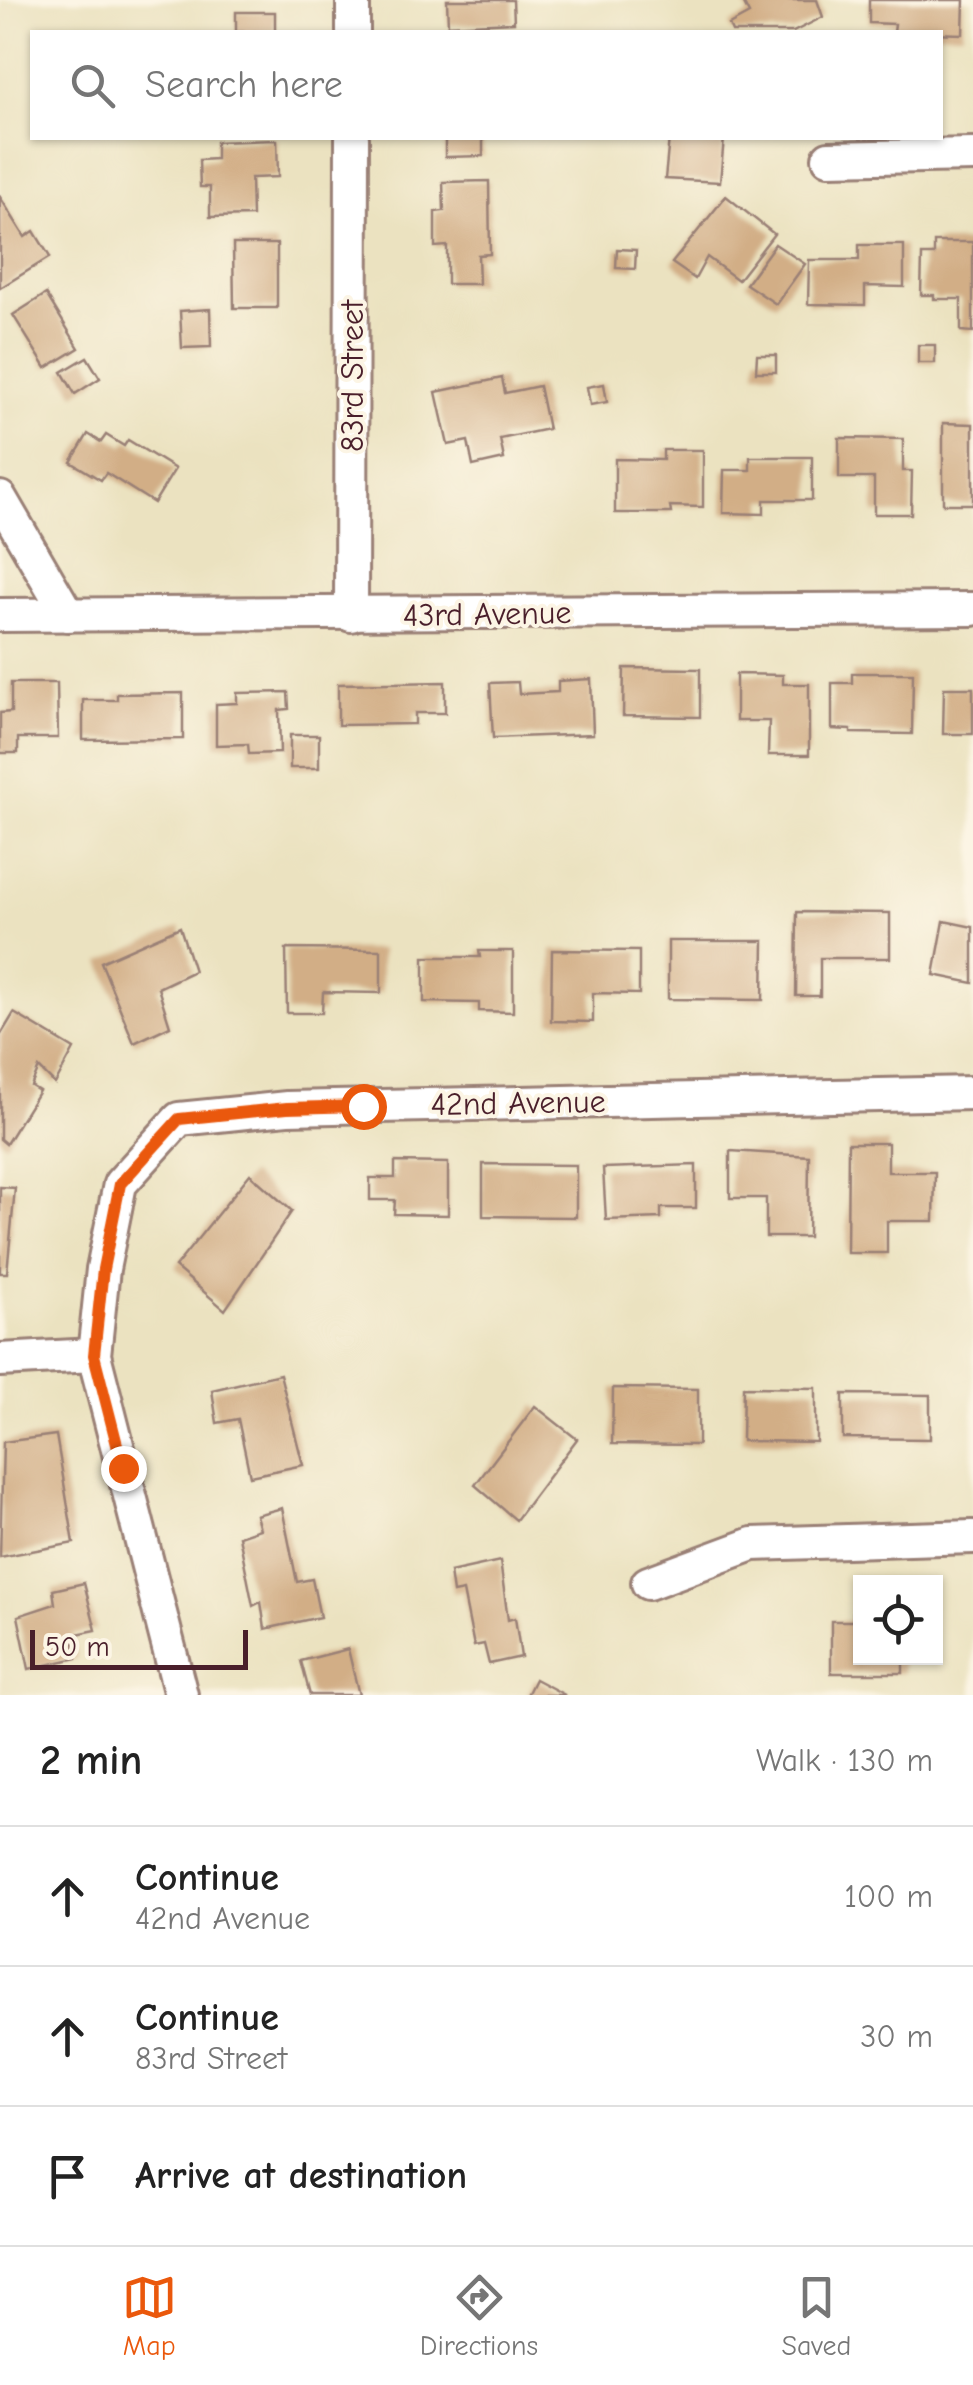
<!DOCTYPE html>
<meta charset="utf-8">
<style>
:root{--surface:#fff;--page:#f6f6f6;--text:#222;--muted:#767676;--line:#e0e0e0;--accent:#ea580c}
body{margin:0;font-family:"Comic Neue",sans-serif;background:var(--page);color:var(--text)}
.controls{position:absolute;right:30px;bottom:30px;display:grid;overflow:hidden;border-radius:0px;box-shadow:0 2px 8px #0004}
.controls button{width:90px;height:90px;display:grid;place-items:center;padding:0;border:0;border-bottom:2px solid var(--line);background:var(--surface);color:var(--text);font:50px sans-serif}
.scale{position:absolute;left:30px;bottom:25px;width:218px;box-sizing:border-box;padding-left:10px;border:5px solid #4a1f2b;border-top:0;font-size:28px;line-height:35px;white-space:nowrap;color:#4a1f2b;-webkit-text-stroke:8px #fcf5e5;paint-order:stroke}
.stop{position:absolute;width:30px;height:30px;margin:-22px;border:8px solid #ea580c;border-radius:50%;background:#fff}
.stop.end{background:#ea580c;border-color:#fff;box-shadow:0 2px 10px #0008}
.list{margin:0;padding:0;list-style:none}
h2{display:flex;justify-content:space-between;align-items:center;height:130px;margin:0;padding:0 40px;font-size:42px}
h2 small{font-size:32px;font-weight:400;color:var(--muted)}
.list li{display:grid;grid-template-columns:65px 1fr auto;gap:30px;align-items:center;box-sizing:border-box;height:140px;padding:0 40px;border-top:2px solid var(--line)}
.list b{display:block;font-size:38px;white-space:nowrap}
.list p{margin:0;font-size:32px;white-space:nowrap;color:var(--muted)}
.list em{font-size:32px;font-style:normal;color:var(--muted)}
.icon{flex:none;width:55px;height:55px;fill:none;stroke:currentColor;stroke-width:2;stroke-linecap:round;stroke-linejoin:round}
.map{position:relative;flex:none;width:973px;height:1695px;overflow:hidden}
.search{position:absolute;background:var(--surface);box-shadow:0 2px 8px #0004;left:30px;right:30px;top:30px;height:110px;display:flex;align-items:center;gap:25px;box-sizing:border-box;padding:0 35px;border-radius:0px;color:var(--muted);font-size:38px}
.sheet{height:550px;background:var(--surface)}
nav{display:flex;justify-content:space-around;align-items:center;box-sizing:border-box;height:140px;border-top:2px solid var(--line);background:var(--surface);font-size:28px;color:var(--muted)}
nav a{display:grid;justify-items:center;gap:5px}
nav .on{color:var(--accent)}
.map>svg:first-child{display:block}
.building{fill:#d2ae86}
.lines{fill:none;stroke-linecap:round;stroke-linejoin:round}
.minor-casing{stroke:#9a8076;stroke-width:38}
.minor{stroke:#fff;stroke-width:32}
.route{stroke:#ea580c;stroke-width:12}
.labels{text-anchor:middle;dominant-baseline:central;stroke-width:8;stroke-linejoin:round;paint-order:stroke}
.street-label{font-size:32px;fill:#4a1f2b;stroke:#fcf5e5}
</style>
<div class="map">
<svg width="973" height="1695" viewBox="0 0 973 1695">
<rect width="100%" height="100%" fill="#fcf5e5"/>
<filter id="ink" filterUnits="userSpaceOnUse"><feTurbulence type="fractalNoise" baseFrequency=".01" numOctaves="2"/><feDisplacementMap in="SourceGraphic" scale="20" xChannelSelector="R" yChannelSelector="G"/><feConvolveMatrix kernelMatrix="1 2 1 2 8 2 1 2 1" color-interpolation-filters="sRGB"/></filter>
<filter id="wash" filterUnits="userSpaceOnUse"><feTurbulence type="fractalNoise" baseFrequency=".0048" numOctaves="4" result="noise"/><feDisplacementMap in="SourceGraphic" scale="40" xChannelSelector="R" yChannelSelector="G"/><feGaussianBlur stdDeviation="2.25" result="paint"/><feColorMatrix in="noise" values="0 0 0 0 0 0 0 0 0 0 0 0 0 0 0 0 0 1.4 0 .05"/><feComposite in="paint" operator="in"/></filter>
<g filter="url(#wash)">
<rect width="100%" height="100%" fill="#ebe2c0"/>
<g id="blocks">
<g class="building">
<polygon points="447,0 513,0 514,22 448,25"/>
<polygon points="742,0 817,0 823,17 793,32 732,32 729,25 749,14"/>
<polygon points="869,0 964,0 963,34 894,32 895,24 869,23"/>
<rect x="236" y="12" width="39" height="20"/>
<polygon points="445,138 483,138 483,156 445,157"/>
<polygon points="669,138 724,138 720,182 665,179"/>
<polygon points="277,140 278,177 251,178 252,216 210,217 210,187 200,187 199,160 216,159 216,142"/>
<polygon points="489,181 490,254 478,255 479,284 447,284 447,246 435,247 435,212 444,211 443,182"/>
<polygon points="726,196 774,234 738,280 707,257 695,279 672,263"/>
<polygon points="0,197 25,237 34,231 50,257 0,288"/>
<polygon points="934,242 973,242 973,332 961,331 961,299 934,299 934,295 921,295 922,255 934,255"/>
<polygon points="233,244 277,244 277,308 234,308"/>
<polygon points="775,244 805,264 776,304 746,284"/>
<polygon points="859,245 904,245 904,287 865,286 865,305 808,304 809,260 859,260"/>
<polygon points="617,249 636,250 635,269 616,268"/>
<polygon points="46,294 79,348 46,368 13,315"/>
<polygon points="210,309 211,347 182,348 180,311"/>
<rect x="918" y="345" width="17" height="18"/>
<polygon points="757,355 776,355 776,372 756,372"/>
<polygon points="87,357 100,378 75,394 62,372"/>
<polygon points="502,378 505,393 539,386 548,429 500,439 504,459 473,466 468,441 448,445 436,392"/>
<polygon points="604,384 607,402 590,405 587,387"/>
<polygon points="943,423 973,424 973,504 943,504"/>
<polygon points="88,434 101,442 106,435 124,446 128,440 175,469 154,503 106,473 101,480 71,462"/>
<polygon points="839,438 903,439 903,471 912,471 911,514 874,514 874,478 839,478"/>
<polygon points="663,450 703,450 703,507 670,506 671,513 615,513 615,459 663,460"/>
<polygon points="750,457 812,457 812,500 764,500 764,514 723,513 724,470 750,470"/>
<polygon points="624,668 700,669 700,717 623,716"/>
<polygon points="852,673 913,673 912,734 851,733 851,730 832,729 832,683 852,683"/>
<polygon points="736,674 783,675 783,684 809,684 809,755 768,755 769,721 736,721"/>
<polygon points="591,679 593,734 493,738 490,683 518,682 519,694 558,692 558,681"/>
<polygon points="445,682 445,713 415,713 415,724 338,725 338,684"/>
<polygon points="11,683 57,683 58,738 18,738 18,753 0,753 0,713 11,712"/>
<polygon points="944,688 973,688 973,734 943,734"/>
<polygon points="288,692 289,709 279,710 280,753 249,754 248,744 216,745 216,704 237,703 237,693"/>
<polygon points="183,693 183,739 83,740 83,700 117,700 117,694"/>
<rect x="290" y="735" width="29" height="33"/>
<polygon points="797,912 890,913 890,958 820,958 820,996 796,996"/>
<polygon points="944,921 973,927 973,983 934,975"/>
<polygon points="180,927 194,971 158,988 170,1026 134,1043 101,962"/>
<polygon points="668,941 764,941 763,1000 668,999"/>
<polygon points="286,949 381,950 381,993 323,992 322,1013 287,1013"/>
<polygon points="552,950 639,951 639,994 593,993 593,1022 551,1021"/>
<polygon points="479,951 513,951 513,1012 479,1011 479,1003 424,1002 424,957 480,957"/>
<polygon points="14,1013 74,1049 55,1084 39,1068 31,1086 39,1091 6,1144 0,1139 0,1036"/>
<polygon points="848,1143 888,1143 888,1172 935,1172 934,1221 887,1221 887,1253 847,1253"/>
<polygon points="730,1151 809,1156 808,1237 766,1237 766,1198 730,1198"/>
<polygon points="395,1162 448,1163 448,1215 394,1214 395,1200 370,1200 370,1178 395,1178"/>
<polygon points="483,1164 576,1165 576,1217 483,1216"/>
<polygon points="696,1165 696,1208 661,1208 661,1218 606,1220 603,1168"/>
<polygon points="250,1174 292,1211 225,1310 175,1267"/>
<polygon points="0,1187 15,1188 7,1273 0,1273"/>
<polygon points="280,1374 303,1465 250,1476 238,1419 217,1423 212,1390"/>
<polygon points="743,1387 816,1388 816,1442 742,1441"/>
<polygon points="613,1388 698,1389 698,1445 612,1444"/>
<polygon points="843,1394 930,1395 930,1439 843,1438"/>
<polygon points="535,1406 577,1439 516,1520 475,1485"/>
<polygon points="56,1435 74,1543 0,1557 3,1442"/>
<polygon points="282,1508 297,1582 312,1579 320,1617 265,1629 261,1602 253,1606 239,1536 260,1529 256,1515"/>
<polygon points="500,1561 508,1620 515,1618 521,1657 489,1664 484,1644 474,1646 463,1591 453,1593 450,1572"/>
<polygon points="84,1583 96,1630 72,1635 77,1658 29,1669 18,1616 55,1604 53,1590"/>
<polygon points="853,1602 860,1602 860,1658 903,1658 903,1673 831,1673 831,1621 853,1621"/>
<polygon points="348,1649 359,1695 310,1695 301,1661"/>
<polygon points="535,1679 565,1695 527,1695"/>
</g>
</g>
</g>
<g filter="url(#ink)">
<use href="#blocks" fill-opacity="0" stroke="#9a8076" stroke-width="2.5"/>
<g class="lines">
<g class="minor-casing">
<g id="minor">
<polyline points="353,32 353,0"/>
<polyline points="829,158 973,155"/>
<polyline points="0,498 68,615"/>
<polyline points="0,615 973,609"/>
<polyline points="351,615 352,138"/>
<polyline points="0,1360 94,1355"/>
<polyline points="648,1583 753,1544 973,1537"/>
<polyline points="181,1695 94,1355 103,1269 120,1184 179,1119 287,1108 973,1093"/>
</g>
</g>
<use href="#minor" class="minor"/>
</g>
</g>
<g class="lines" filter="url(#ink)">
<polyline class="route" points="123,1468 94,1355 103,1269 120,1184 179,1119 287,1108 363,1106"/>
</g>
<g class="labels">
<g class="street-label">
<text transform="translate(352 376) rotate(-90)">83rd Street</text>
<text transform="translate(487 614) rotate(-1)">43rd Avenue</text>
<text transform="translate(518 1103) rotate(-1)">42nd Avenue</text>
</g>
</g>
</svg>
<div class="controls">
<button><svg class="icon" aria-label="locate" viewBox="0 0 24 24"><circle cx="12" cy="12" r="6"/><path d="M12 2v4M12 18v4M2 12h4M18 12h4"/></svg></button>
</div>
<div class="scale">50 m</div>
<div class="stop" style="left:363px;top:1106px"></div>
<div class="stop end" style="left:123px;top:1468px"></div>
<div class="search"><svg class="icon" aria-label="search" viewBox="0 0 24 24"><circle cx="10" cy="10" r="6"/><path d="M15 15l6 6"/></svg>Search here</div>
</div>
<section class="sheet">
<h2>2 min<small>Walk · 130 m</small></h2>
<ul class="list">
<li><svg class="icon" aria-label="ahead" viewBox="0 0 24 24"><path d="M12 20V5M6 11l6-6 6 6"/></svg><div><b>Continue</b><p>42nd Avenue</p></div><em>100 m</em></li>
<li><svg class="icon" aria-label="ahead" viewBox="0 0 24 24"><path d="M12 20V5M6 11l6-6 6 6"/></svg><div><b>Continue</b><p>83rd Street</p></div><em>30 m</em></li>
<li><svg class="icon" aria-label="arrive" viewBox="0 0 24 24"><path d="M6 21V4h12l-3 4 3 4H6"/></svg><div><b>Arrive at destination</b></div></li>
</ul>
</section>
<nav>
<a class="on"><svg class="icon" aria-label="map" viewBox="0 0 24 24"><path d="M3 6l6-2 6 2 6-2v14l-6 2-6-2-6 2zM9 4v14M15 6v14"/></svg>Map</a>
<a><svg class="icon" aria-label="directions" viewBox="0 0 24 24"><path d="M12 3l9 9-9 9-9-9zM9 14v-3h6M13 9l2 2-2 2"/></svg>Directions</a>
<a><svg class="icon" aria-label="saved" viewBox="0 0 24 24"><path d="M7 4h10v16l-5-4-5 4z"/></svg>Saved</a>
</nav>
